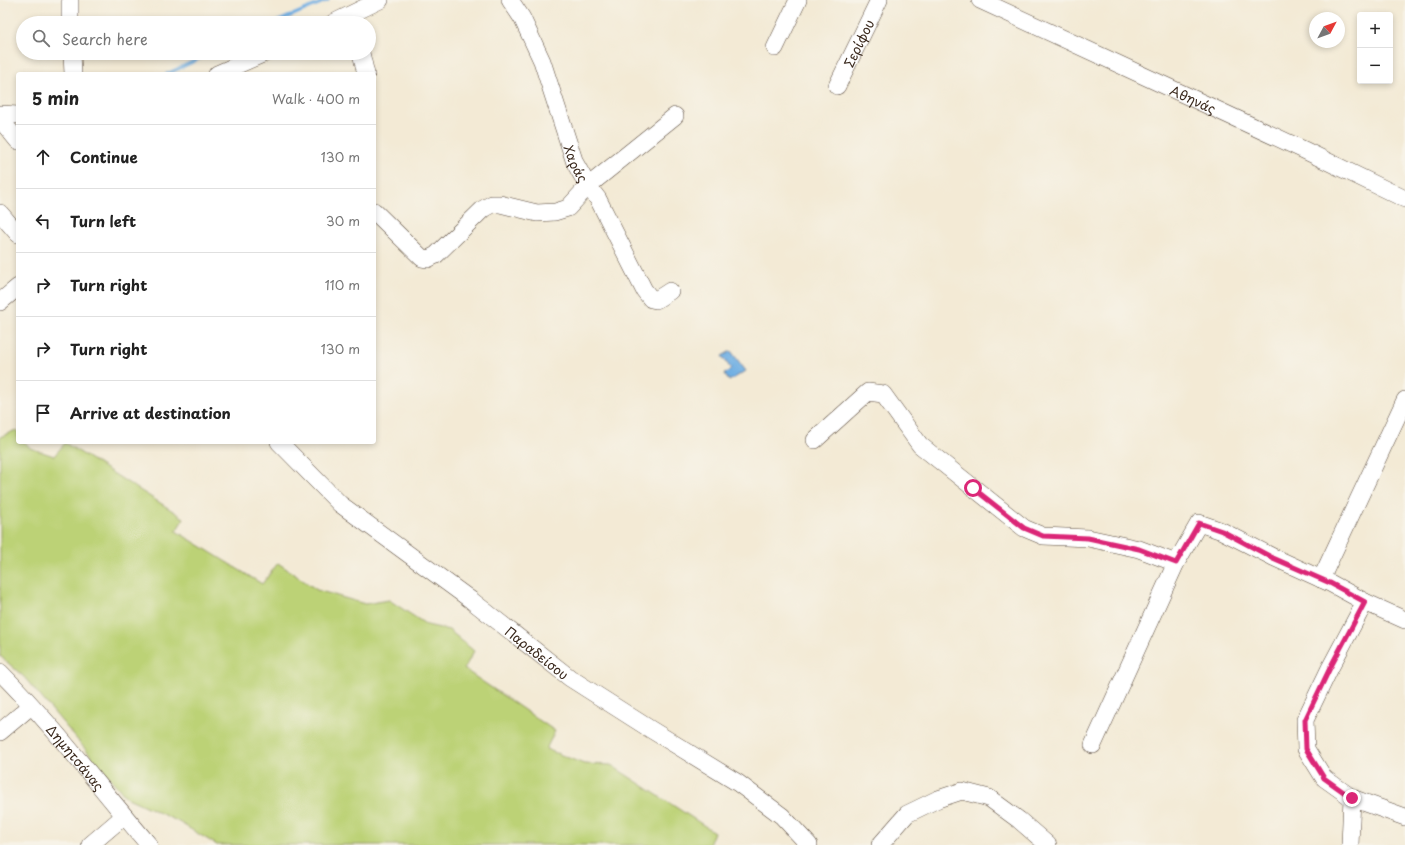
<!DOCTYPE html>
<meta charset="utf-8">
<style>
:root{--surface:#fff;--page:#f6f6f6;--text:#222;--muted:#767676;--line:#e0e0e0}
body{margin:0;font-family:"Playpen Sans",sans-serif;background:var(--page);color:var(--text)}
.controls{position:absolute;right:12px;top:12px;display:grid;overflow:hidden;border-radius:4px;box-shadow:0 2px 6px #0003}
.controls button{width:36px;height:36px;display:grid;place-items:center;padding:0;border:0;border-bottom:1px solid var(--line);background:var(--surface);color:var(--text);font:20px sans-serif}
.compass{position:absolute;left:1309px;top:12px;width:36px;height:36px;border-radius:50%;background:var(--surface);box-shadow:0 2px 6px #0003;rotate:49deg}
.stop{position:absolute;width:12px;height:12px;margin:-9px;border:3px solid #db2777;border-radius:50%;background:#fff}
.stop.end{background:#db2777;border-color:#fff;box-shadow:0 1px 4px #0008}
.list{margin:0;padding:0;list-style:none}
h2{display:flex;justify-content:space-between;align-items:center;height:52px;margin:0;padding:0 16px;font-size:17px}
h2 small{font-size:13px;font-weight:400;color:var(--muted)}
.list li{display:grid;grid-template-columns:26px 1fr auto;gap:12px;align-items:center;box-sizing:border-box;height:64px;padding:0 16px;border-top:1px solid var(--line)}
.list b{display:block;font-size:15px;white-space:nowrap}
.list em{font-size:13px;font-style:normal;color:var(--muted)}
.icon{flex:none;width:22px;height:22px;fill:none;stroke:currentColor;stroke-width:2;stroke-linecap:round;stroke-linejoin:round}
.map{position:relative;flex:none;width:1405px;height:845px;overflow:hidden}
.search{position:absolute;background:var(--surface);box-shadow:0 2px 6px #0003;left:16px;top:16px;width:360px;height:44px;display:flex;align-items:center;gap:10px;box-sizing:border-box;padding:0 14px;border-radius:22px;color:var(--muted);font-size:15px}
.panel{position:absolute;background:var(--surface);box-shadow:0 2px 6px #0003;left:16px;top:72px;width:360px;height:372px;border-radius:4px}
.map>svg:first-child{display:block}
.green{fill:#bcd276;stroke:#7c7e4a}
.water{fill:#70afe3;stroke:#566c80}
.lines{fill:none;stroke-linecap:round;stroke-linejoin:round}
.stream{stroke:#70afe3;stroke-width:3.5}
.minor-casing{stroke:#574739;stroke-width:18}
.minor{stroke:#fff;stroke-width:17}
.route{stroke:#db2777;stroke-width:5}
.labels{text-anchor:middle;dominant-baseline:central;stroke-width:3.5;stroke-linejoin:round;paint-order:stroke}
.street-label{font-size:13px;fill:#3b2a1e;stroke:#f7f3e8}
</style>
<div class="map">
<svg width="1405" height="845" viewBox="0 0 1405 845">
<rect width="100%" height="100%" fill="#f7f3e8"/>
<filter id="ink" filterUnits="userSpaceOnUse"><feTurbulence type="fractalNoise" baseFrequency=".025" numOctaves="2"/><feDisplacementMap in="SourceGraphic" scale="8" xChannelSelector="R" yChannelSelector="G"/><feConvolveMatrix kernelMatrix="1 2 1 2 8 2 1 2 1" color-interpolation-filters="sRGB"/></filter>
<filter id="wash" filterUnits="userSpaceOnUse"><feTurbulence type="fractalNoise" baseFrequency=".012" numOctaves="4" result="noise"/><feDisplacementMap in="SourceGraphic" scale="16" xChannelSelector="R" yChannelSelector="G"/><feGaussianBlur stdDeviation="0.9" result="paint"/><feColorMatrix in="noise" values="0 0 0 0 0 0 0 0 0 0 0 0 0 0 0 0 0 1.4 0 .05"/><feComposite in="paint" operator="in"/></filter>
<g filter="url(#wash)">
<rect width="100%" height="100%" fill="#f3ead5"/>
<polygon class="green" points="16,430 18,432 18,442 25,442 30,448 54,456 65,443 184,518 176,531 262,584 278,563 317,590 365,604 389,600 427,625 449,630 474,651 464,669 555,731 546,749 584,764 611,765 714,832 709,845 217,845 177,821 126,797 24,677 0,656 0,437"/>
<polygon class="water" points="731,351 746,371 729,381 724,374 731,369 722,356"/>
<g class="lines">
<g class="stream">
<polyline points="274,23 328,0"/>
<polyline points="167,74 211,53"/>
</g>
</g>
</g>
<g filter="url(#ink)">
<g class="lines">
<g class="minor-casing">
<g id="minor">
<polyline points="70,0 70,23"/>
<path id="s1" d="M 510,0 L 522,18 L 542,61 L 575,163 L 588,186 L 598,199 L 644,290 L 651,299 L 656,300 L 670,291"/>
<path id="s2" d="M 980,0 L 1304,150 L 1405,199"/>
<polyline points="333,23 380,0"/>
<polyline points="775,48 798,0"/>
<polyline points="72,53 73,74"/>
<polyline points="361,53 366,74"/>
<polyline points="217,74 265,53"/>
<path id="s3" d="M 837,86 L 879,0"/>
<polyline points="0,114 18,115"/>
<polyline points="0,119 18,141"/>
<polyline points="374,211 422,258 428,259 436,255 483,209 492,204 500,204 537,213 555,212 568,208 588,186 675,116"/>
<polyline points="0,213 18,234"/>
<polyline points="0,302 18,287"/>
<polyline points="815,440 868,392 883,394 920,445 1024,528 1043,536 1088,538 1139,549 1176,563 1199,523 1222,531 1273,557 1330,583 1365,602 1405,620"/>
<path id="s4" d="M 279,442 L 340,504 L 471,600 L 570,678 L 650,729 L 738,783 L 782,816 L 809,845"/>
<polyline points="1321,579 1405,400"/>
<polyline points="1365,602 1330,668 1305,720 1306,749 1324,778 1352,798 1405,817"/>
<path id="s5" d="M 0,672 C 54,726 100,788 149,845"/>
<polyline points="0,732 31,706"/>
<polyline points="1093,745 1176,563"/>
<polyline points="90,845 124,816"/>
<polyline points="880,845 907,814 938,799 962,791 989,798 1019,820 1048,845"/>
<polyline points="1350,845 1352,798"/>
</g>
</g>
<use href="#minor" class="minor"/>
</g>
</g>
<g class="lines" filter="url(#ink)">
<polyline class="route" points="973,488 1024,528 1043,536 1088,538 1139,549 1176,563 1199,523 1222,531 1273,558 1330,583 1365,602 1330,668 1305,720 1306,749 1324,778 1352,798"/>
</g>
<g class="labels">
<g class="street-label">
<text stroke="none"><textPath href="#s3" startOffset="48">Σερίφου</textPath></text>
<text stroke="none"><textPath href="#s2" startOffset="235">Αθηνάς</textPath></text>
<text stroke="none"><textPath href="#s1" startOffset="177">Χαράς</textPath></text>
<text stroke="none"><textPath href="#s4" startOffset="334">Παραδείσου</textPath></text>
<text stroke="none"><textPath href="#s5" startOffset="114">Δημητσάνας</textPath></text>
</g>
</g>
</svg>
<div class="controls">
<button>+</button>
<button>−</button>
</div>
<svg class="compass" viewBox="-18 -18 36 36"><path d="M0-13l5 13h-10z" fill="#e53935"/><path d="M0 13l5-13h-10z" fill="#767676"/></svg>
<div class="stop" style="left:973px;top:488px"></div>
<div class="stop end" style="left:1352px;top:798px"></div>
<div class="search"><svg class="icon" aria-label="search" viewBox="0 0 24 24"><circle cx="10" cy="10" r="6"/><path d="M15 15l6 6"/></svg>Search here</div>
<section class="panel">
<h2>5 min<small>Walk · 400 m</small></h2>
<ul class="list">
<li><svg class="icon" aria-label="ahead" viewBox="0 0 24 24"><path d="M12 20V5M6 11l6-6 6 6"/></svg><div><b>Continue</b></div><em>130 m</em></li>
<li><svg class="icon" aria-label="left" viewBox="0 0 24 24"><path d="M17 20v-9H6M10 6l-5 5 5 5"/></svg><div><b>Turn left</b></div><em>30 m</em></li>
<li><svg class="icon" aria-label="right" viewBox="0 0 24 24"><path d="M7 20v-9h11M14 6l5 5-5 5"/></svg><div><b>Turn right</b></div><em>110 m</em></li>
<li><svg class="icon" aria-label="right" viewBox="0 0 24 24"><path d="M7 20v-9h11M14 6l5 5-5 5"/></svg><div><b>Turn right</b></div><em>130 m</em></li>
<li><svg class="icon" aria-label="arrive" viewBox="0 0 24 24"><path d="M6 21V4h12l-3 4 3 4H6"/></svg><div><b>Arrive at destination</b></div></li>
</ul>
</section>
</div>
